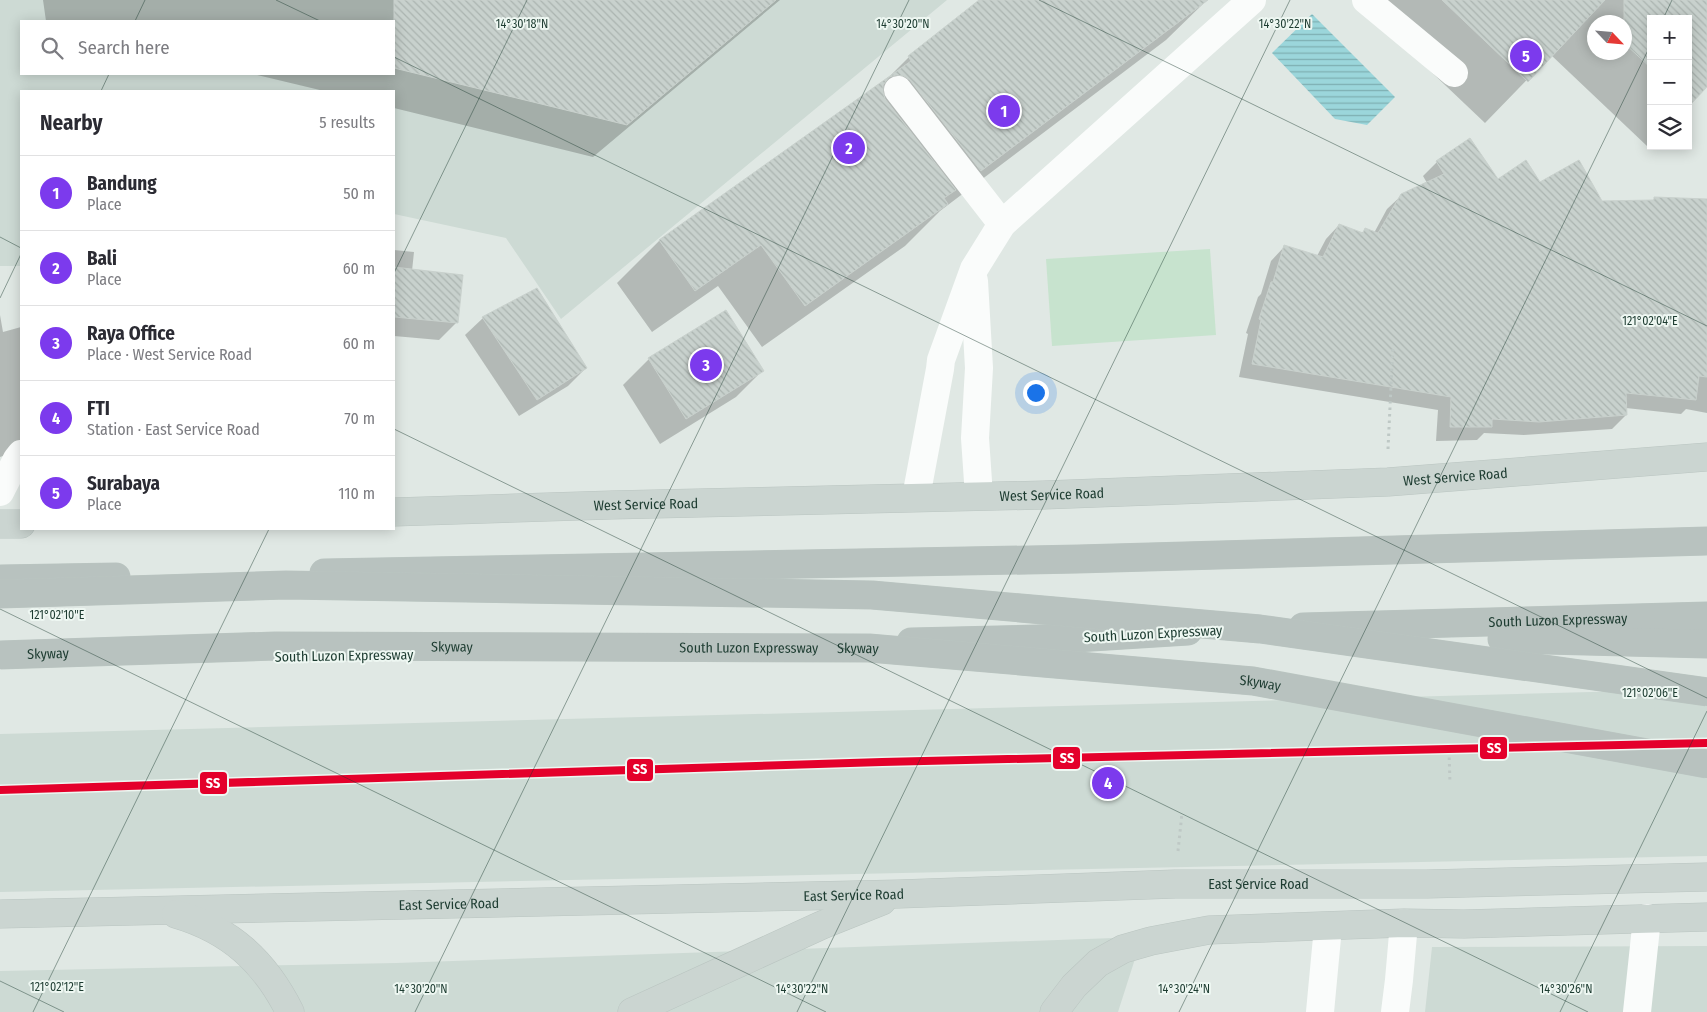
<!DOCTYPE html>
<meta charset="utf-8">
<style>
:root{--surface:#fff;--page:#f2f2f3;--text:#2b2b33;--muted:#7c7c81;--line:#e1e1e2;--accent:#7c3aed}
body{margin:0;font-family:"Fira Sans Condensed",sans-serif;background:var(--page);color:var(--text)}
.controls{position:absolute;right:15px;top:15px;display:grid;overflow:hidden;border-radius:0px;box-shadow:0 2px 12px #0003}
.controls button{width:45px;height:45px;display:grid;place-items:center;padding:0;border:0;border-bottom:1px solid var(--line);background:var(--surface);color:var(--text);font:25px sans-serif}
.compass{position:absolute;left:1587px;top:15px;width:45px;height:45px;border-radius:50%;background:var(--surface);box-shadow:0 2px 12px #0003;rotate:116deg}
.you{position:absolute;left:1035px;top:392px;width:18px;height:18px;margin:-12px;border:4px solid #fff;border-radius:50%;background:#1a73e8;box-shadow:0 0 0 8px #1a73e833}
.badge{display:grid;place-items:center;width:32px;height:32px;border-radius:50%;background:var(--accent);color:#fff;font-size:16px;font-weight:700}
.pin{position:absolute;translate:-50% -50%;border:2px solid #fff;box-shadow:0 1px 5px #0006}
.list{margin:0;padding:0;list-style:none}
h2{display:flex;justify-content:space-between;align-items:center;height:65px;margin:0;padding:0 20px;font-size:21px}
h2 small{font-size:16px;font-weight:400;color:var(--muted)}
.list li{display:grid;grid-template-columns:32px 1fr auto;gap:15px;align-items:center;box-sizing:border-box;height:75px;padding:0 20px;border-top:1px solid var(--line)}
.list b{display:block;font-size:19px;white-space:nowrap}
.list p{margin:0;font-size:16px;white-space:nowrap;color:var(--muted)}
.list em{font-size:16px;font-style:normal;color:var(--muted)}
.icon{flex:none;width:28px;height:28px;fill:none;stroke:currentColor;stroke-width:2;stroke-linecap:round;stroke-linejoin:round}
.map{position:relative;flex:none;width:1707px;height:1012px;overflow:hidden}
.search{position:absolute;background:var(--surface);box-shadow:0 2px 12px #0003;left:20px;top:20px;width:375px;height:55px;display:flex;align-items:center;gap:12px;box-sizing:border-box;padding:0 18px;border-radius:0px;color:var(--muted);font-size:19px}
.panel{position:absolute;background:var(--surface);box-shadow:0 2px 12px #0003;left:20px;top:90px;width:375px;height:440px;border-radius:0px}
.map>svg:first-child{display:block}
.built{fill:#cddad4;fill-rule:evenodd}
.garden{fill:#c7e3ce}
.water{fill:url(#water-rules)}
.shadow{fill:#0003;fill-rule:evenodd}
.building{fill:url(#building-back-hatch);stroke:#c9d1cd}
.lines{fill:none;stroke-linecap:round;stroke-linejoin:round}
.major-casing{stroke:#bac5c1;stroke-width:29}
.highway-casing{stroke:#bac5c1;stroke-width:29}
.path{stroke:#bec8c5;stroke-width:3;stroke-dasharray:2.5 4;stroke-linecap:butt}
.minor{stroke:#fafcfb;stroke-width:28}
.major{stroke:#cbd5d1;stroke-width:28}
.highway{stroke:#b8c2bf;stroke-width:28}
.highway-bridge-casing{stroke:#bac5c1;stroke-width:29;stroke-linecap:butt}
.highway-bridge{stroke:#b8c2bf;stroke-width:28}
.rail-1-casing{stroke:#eef7f2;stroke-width:11}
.rail-1{stroke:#e4002b;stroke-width:8}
.ticks{fill:none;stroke:#1d3c31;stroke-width:1;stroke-opacity:0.45}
.labels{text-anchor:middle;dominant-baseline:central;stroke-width:4;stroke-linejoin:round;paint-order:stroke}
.street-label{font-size:14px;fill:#1d3c31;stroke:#eef7f2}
.ticks-label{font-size:12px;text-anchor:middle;fill:#1d3c31;stroke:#eef7f2;stroke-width:4;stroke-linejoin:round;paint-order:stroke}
.line-badge{stroke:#eef7f2;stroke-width:2}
.badge-label{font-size:14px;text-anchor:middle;font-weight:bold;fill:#fff}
</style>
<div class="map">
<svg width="1707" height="1012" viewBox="0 0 1707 1012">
<defs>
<pattern id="water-rules" width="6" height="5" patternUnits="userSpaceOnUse" patternTransform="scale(1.25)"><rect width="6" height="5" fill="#9bd6db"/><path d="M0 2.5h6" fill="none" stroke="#7eafb2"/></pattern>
<pattern id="building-back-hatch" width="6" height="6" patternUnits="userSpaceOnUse" patternTransform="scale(1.25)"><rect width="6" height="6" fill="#c8d1cd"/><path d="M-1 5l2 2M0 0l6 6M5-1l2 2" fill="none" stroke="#abb4b0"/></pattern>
</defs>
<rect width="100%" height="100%" fill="#e0e8e4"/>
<g class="built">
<path d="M 0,0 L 947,0 L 561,319 L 506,238 L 394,214 L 394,91 L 21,91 L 21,266 L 0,266 ZM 21,21 L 394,21 L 394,74 L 21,74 Z"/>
<polygon points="1707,689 1707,856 0,892 0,734"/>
<polygon points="1142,937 1118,1012 0,1012 0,971 396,963"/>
<polygon points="1707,946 1707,1012 1425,1012 1432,947"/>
</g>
<polygon class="garden" points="1210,249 1216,335 1052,346 1046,259"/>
<polygon class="water" points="1312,14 1395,97 1367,125 1335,119 1272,53"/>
<g class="shadow">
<polygon points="43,0 780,0 593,157 394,108 394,91 324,91 253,74 394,74 394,21 46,21"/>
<polygon points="981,0 1207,0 1166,40 940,211 905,246 762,347 718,286 652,332 617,283 659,241 884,82 909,57"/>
<path d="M 1376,0 L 1707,0 L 1707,85 L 1688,105 L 1688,19 L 1651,19 L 1651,142 L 1647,146 L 1551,55 L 1485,123 L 1366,10 ZM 1594,22 L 1624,22 L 1624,52 L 1594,52 Z"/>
<polygon points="1470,140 1498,180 1540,184 1602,202 1651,202 1655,198 1707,201 1707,413 1686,409 1681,414 1626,408 1626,415 1612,429 1524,435 1484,433 1477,440 1436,441 1438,410 1239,377 1248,334 1246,333 1258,297 1261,294 1271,261 1284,247 1317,256 1326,239 1339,225 1361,234 1365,229 1374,233 1387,209 1402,195 1427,183 1423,176 1437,162"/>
<polygon points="394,250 414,252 412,271 457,322 439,340 394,336"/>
<polygon points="0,315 3,332 21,327 21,450 0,457"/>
<polygon points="483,318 586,368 568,386 519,416 465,335"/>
<polygon points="649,359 762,371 736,397 660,444 623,385"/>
</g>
<g class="building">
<polygon points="394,0 776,0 627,125 394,68"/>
<polygon points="979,0 1208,0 981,171 910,80 904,76 896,75 889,77 883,85 883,92 885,99 956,190 944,198 948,204 805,306 761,245 695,291 659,240 911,61 908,56"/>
<polygon points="1442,0 1605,0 1528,82"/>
<polygon points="1624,0 1707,0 1707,87 1690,105 1688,104 1688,19 1651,19 1651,68 1624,43"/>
<polygon points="1470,138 1498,179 1526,160 1540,182 1579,160 1602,201 1654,200 1654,197 1707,199 1707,377 1699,376 1696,400 1626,393 1627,415 1539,422 1492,419 1492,427 1450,427 1451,397 1252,364 1261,320 1259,319 1271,282 1273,282 1284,245 1323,257 1339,224 1363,233 1365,228 1378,233 1401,194 1444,174 1436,161"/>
<polygon points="394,267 463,275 458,323 394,317"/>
<polygon points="537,288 587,368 537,400 482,317"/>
<polygon points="726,310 764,371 686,419 648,358"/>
</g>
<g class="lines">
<g class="major-casing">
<g id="major">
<path id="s1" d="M 394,512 L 611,505 L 1044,495 L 1388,482 L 1707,457"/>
<polyline points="0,524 21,524"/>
<path id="s2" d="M 0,914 L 899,894 L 1175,884 L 1427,884 L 1707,877"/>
<path d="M 176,914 C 231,930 265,962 290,1012"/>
<polyline points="632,1012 822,925 882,901"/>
<polyline points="1054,1012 1074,986 1098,963 1123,949 1151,941 1209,930 1404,923 1464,924 1707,917"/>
</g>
</g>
<g class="highway-casing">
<g id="highway">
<polyline points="324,573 1078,559 1707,541"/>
<polyline points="0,579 116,577"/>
<path id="s3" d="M 1303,627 L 1707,616"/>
<polyline points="1502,639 1707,644"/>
<polyline points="911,642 1076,638 1188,631"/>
</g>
</g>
<g class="path">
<polyline points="1388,449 1393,345"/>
<polyline points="1449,751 1450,783"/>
<polyline points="1178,851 1182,813"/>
</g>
<g class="minor">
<polyline points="1366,0 1454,73"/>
<polyline points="898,90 1002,224"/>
<polyline points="974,281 979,368 975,438 979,496"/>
<polyline points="0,492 17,459 21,454"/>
<polyline points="916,497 940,369 941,360 974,269 1002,224 1252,0"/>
<polyline points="1320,1012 1328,927"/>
<polyline points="1395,1012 1399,980 1404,923"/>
<polyline points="1637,1012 1647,918"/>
</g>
<use href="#major" class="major"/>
<use href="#highway" class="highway"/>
<g class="highway-bridge-casing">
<g id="highway-bridge">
<polyline points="0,594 286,585 872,595 1260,629 1707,692"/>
<path id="s4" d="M 0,655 L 275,646 L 869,648 L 1253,681 L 1707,764"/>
</g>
</g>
<use href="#highway-bridge" class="highway-bridge"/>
<g class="rail-1-casing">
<polyline id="rail-1" points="0,790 882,762 1707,743"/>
</g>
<use href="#rail-1" class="rail-1"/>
</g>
<path class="ticks" d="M 276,0 L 320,21M 1039,0 L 1707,326M 1663,19 L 1672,0M 135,21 L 145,0M 394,57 L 1707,698M 101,91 L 109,74M 0,237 L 21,248M 394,273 L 527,0M 0,298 L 21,254M 394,429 L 1588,1012M 0,609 L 826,1012M 0,981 L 64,1012M 33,1012 L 269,529M 415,1012 L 909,0M 797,1012 L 1290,0M 1179,1012 L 1651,44M 1560,1012 L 1707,711"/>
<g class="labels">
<g class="street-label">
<text stroke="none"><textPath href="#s1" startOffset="1062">West Service Road</textPath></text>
<text stroke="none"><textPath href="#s1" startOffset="658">West Service Road</textPath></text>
<text stroke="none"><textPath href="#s1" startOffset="252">West Service Road</textPath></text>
<text stroke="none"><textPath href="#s3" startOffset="255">South Luzon Expressway</textPath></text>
<text transform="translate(1153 634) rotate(-3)">South Luzon Expressway</text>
<text stroke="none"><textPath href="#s4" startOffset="749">South Luzon Expressway</textPath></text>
<text stroke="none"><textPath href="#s4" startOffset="452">Skyway</textPath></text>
<text stroke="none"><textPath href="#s4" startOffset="858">Skyway</textPath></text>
<text stroke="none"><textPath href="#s4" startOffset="48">Skyway</textPath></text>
<text transform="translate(344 656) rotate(-1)">South Luzon Expressway</text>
<text stroke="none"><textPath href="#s4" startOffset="1262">Skyway</textPath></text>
<text stroke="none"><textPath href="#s2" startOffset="1259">East Service Road</textPath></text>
<text stroke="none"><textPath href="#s2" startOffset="854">East Service Road</textPath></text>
<text stroke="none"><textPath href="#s2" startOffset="449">East Service Road</textPath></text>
</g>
</g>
<g class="ticks-label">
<text x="522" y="28">14°30'18"N</text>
<text x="903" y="28">14°30'20"N</text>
<text x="1285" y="28">14°30'22"N</text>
<text x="1650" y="325">121°02'04"E</text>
<text x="57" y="619">121°02'10"E</text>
<text x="1650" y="697">121°02'06"E</text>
<text x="57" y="991">121°02'12"E</text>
<text x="421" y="993">14°30'20"N</text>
<text x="802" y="993">14°30'22"N</text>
<text x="1184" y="993">14°30'24"N</text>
<text x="1566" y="993">14°30'26"N</text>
</g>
<g class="line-badge">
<rect x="1479" y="736" width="29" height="24" rx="5" fill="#e4002b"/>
<rect x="1052" y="746" width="29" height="24" rx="5" fill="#e4002b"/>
<rect x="626" y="758" width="28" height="24" rx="5" fill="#e4002b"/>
<rect x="199" y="771" width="29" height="24" rx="5" fill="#e4002b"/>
</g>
<g class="badge-label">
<text x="1494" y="753">SS</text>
<text x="1067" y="763">SS</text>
<text x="640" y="774">SS</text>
<text x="213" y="788">SS</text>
</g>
</svg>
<div class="controls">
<button>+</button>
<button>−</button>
<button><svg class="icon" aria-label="layers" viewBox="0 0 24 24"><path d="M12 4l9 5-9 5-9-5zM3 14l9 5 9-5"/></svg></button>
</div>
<svg class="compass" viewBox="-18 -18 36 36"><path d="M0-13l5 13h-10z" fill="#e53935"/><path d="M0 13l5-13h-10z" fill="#7c7c81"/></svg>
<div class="you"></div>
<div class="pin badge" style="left:1004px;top:111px">1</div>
<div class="pin badge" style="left:849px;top:148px">2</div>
<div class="pin badge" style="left:706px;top:365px">3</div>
<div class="pin badge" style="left:1108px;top:783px">4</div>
<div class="pin badge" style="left:1526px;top:56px">5</div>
<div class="search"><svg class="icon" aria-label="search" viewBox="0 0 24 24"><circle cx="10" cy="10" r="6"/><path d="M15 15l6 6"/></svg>Search here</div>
<section class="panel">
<h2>Nearby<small>5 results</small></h2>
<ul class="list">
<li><span class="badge">1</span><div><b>Bandung</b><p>Place</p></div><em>50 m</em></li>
<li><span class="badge">2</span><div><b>Bali</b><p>Place</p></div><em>60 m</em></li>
<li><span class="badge">3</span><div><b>Raya Office</b><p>Place · West Service Road</p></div><em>60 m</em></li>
<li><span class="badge">4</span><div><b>FTI</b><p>Station · East Service Road</p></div><em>70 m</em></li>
<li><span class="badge">5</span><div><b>Surabaya</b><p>Place</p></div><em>110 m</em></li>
</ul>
</section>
</div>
